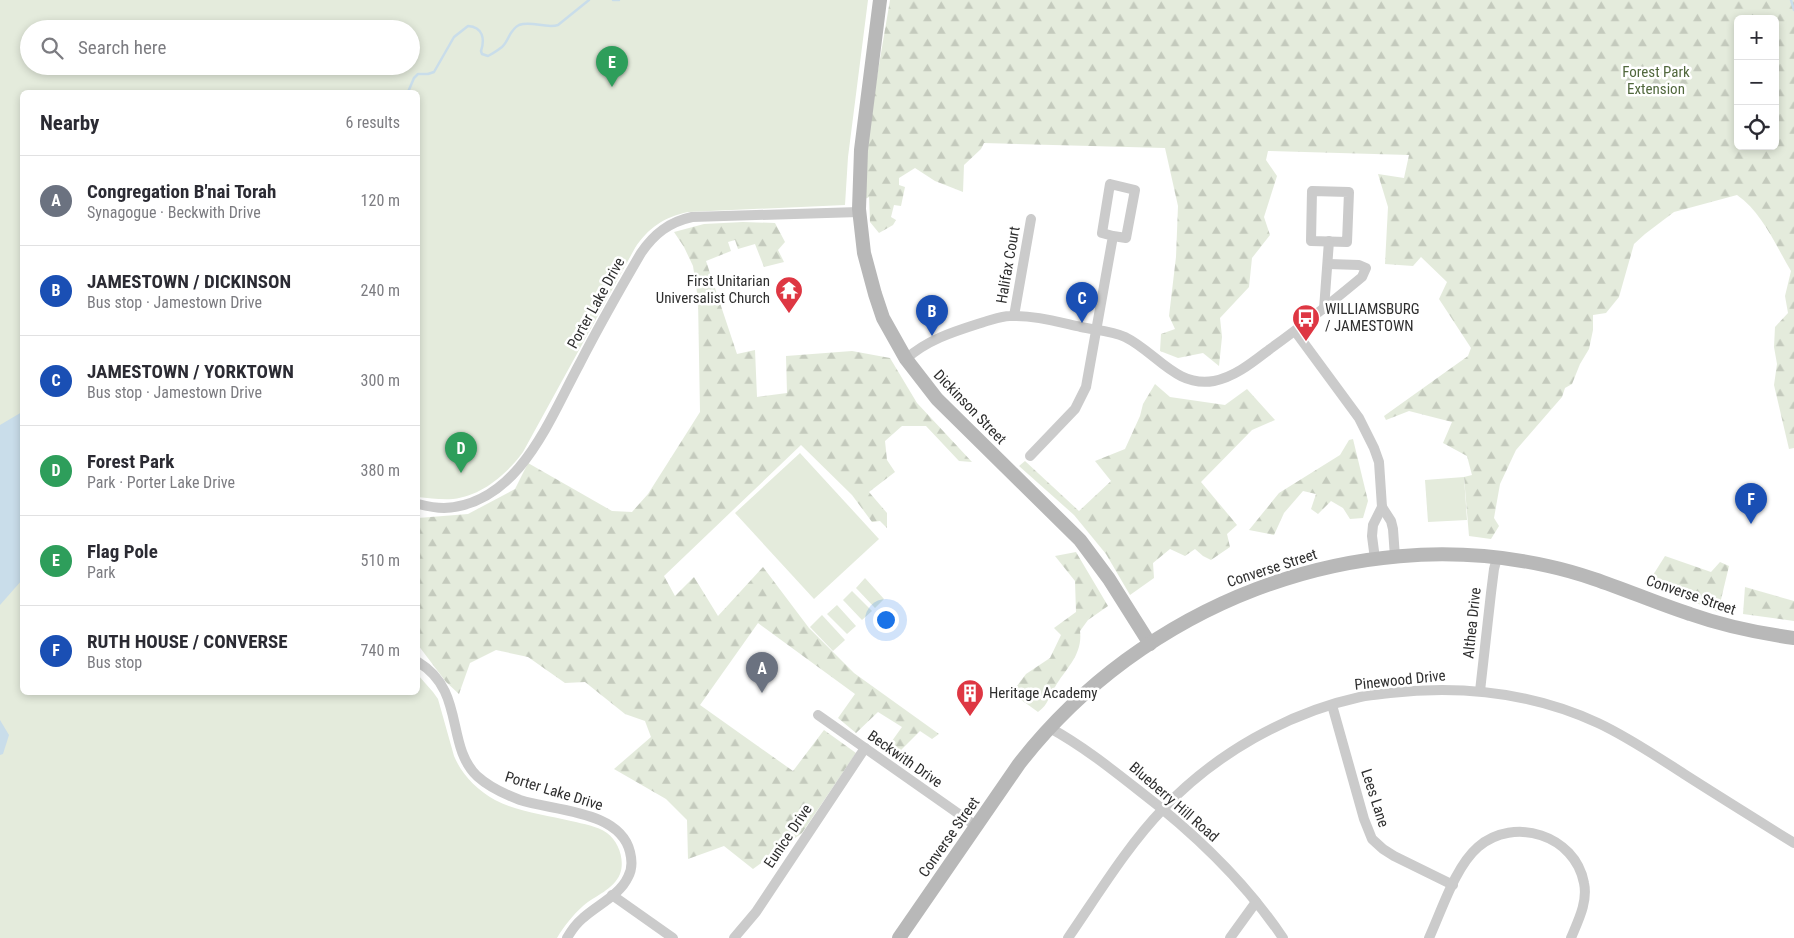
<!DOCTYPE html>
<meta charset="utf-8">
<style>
:root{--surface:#fff;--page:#f7f7f7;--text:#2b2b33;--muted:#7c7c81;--line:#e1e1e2;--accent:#7c3aed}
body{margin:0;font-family:"Roboto Condensed",sans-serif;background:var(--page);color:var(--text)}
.controls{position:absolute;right:15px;top:15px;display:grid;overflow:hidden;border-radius:8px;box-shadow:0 2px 8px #0003}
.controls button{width:45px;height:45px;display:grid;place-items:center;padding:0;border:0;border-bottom:1px solid var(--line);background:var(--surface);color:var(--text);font:25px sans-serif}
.you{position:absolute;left:885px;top:619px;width:18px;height:18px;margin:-12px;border:4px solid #fff;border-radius:50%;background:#1a73e8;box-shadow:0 0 0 8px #1a73e833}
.badge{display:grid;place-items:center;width:32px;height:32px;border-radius:50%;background:var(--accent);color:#fff;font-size:16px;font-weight:700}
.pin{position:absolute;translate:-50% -41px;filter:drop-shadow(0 1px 2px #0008)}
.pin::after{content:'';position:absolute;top:26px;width:18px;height:15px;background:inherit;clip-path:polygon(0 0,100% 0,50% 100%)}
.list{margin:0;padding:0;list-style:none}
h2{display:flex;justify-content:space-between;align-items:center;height:65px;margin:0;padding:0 20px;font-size:21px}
h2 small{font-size:16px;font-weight:400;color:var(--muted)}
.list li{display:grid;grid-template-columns:32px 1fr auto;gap:15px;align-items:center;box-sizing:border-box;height:90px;padding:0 20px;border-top:1px solid var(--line)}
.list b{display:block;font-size:19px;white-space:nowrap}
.list p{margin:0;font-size:16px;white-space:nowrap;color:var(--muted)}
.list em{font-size:16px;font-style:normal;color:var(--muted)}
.icon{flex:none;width:28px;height:28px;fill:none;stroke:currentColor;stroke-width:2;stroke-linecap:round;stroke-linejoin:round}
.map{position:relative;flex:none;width:1794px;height:938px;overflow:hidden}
.search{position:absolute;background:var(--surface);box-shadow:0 2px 8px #0003;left:20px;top:20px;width:400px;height:55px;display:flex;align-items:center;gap:12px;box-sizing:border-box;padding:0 18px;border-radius:28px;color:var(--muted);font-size:19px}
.panel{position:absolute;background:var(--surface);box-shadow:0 2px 8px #0003;left:20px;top:90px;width:400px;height:605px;border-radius:8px}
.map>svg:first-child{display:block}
.forest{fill:url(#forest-firs);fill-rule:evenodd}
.park{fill:#e4ebdc;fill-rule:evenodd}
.water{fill:#c9ddea}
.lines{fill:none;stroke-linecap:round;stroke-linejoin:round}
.stream{stroke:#c9ddea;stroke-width:2.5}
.minor{stroke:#cbcbcb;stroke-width:10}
.secondary{stroke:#b8b8b8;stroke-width:14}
.labels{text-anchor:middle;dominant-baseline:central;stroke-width:5;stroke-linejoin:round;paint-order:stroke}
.park-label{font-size:15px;fill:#51683d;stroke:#fff}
.street-label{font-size:15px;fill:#2e2e2e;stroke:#fff}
.poi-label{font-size:15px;fill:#2e2e2e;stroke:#fff;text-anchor:start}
</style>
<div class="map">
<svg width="1794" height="938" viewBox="0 0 1794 938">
<defs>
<pattern id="forest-firs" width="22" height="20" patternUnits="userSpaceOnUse" patternTransform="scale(1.25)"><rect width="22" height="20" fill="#e4ebdc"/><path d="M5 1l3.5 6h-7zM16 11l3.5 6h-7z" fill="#c4cabd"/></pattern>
</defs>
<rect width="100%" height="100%" fill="#fff"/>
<g class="forest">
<path d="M 890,0 L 1794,0 L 1794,448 L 1789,449 L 1774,385 L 1777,364 L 1774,347 L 1775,327 L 1788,313 L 1785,296 L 1791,271 C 1776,246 1762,212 1737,195 L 1674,212 L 1645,234 L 1634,244 L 1619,297 L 1606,313 L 1593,315 L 1593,330 L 1589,349 L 1580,364 L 1572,384 L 1565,388 L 1562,397 L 1516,450 L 1500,484 L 1494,518 L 1499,526 L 1491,539 L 1469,536 L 1464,477 L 1472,475 L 1467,456 L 1443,443 L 1452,422 L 1409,411 L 1386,420 L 1384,416 L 1468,356 L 1471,348 L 1439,299 L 1447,282 L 1421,257 L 1413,266 L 1385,264 L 1388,207 L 1378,174 L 1404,178 L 1409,155 L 1268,151 L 1266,160 L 1277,176 L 1264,217 L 1270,235 L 1252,258 L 1249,287 L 1220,318 L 1222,337 L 1219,366 L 1203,353 L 1178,358 L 1160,351 L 1161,334 L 1175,329 L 1169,316 L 1176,257 L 1178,206 L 1165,148 L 984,143 L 981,149 L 964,165 L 963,192 L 935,181 L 915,168 L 899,178 L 899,185 L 905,187 L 901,206 L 894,205 L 891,217 L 896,220 L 893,225 L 879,233 L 870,222 L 869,197 L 863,200 L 871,112 ZM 1738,19 L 1775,19 L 1775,146 L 1738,146 Z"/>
<polygon points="743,222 775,223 785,242 778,250 784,262 764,267 755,244 738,249 735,240 728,242 731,251 706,261 737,354 755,350 757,397 787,393 786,356 852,351 890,358 917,403 972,462 959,461 926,426 902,426 885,441 887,460 895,472 869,492 887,513 887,528 880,521 872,522 852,495 801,445 664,576 675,596 694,577 718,616 763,567 809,628 854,673 939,734 932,739 920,731 894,757 884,752 902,727 878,712 856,733 838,718 855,694 758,623 700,705 793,771 824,730 856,753 802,833 753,869 724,846 688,859 687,820 666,799 614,769 651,737 645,721 625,714 585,682 565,683 528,657 496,650 470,663 459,694 446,682 418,645 418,518 468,514 515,489 528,463 612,511 632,512 648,494 700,412 698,299 693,266 684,247 674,232 704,224"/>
<polygon points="1155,384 1170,397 1225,405 1247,389 1275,420 1252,430 1201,482 1237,525 1227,534 1230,547 1211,560 1203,556 1195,549 1185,556 1170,549 1153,563 1154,578 1130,595 1106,554 1074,515 1019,466 1025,461 1079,511 1111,481 1095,461 1125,449 1140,416 1143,404"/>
<polygon points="1353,439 1368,501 1363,518 1350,519 1343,508 1331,501 1318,514 1311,509 1316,494 1303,491 1284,513 1274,535 1249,530 1279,493 1340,455 1349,440"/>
<path d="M 1076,552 L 1108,606 L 1088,620 L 1080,631 C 1083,655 1066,668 1055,687 C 1048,697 1049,704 1038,712 L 1020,699 L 1014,690 L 1026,674 L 1050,658 L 1061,635 L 1054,628 L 1076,612 L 1075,581 L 1055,556 Z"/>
<polygon points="1665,556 1711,572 1720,562 1729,566 1718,612 1648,583"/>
<polygon points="1745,587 1794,601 1794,621 1743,614"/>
</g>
<g class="park">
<path d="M 0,0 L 868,0 L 848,157 L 845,205 L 688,212 C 664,217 648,228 635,248 L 523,452 C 507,474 482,496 453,499 C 441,500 429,498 418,497 L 418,92 L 22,92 L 22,692 L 418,692 L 418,675 L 433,692 L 438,699 L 454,756 C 462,775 477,790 495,800 C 518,812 546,815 571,821 C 584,824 597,826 607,833 C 619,842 625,860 620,874 C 613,890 596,895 583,906 C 573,915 564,926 557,938 L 0,938 ZM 29,29 L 411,29 L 411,66 L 29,66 Z"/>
<polygon points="800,453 879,539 814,599 735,513"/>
<polygon points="1464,477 1467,520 1428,522 1425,480"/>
<polygon points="865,578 884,599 875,608 856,588"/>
<polygon points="852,591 872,611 862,620 843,600"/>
<polygon points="837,605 856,626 847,634 827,614"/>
<polygon points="822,615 845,640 833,651 810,627"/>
</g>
<g class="water">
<polygon points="22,412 22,580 0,605 0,425"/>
<polygon points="0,720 9,735 3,754 0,755"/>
</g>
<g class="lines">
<g class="stream">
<polyline points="613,0 619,0"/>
<polyline points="1791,0 1794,10"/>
<path d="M 408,92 L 414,78 L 418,74 L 428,74 L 434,72 L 454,37 L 468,26 C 483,27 485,39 481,51 L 482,54 L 488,56 C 492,54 498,50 502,47 C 509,41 509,30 519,25 C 531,20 546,29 558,25 L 589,0"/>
</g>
<g class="minor">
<polygon points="1312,191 1349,192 1347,242 1311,241"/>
<polyline points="1324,309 1329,241"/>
<polyline points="1014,316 1031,219"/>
<polyline points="1295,331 1359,418 1374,448 1379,462 1382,507 1373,525 1372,536 1375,559"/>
<path d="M 906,359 C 928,339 956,331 984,322 C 992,320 1001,316 1010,316 C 1034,315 1058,322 1081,327 C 1095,330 1112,331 1125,337 C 1156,352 1176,388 1214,381 C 1235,377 1253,362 1270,349 C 1302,326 1332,302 1362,277 L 1366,268 L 1359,265 L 1328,264"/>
<polyline points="1030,456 1075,409 1086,387 1113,236 1102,233 1110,184 1135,190 1126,238 1113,236"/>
<path d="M 418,504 C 426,506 435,508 444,508 C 519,505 550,418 580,363 C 599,326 620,289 641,253 C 654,234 669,222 692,217 L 859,212"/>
<polyline points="1382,507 1391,521 1393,529 1395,557"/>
<path d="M 418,662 C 466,691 445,745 477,776 C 489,787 504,794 520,800 C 553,811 620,810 630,852 C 632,860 632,870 628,877 C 620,895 597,905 583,918 C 577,923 571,931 567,938"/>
<polyline points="1480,691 1491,593 1494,569 1497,558"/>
<polyline points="1332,705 1364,819 1372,839 1383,849 1394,856 1453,885"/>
<polyline points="818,715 976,826"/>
<path d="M 1050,728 C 1081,745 1109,767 1137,789 C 1192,831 1244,880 1283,938"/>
<polyline points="612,895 673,938"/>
<polyline points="734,938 756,912 865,748"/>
<path d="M 1068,938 C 1097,896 1128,845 1163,809 C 1215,754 1287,713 1360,697 C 1370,695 1381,694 1390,693 C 1461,685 1533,693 1598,723 C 1628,737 1656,756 1684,774 C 1720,797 1757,820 1794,843"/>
<polyline points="1230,938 1256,902"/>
<path d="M 1429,938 C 1442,910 1455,867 1478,847 C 1514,816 1575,835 1584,883 C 1588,902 1578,921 1571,938"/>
</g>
<g class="secondary">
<polyline points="880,0 861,150 859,209 864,253 875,294 883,318 906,359 937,399 1080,540 1109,579 1150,644"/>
<path d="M 899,938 L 1019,764 C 1142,606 1351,522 1548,566 C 1599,577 1641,598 1690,614 C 1724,626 1758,633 1794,638"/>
</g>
</g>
<defs>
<g id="temple-pin" transform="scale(1.4375)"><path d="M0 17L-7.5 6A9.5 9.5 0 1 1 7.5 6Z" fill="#de3743" stroke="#fff"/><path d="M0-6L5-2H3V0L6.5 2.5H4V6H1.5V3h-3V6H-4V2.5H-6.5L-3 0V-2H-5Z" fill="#fff"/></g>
<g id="bus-pin" transform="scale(1.4375)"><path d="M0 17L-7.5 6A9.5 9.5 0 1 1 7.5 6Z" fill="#de3743" stroke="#fff"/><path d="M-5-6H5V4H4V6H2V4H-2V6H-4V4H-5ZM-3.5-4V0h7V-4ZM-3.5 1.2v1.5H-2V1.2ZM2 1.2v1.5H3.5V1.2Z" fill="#fff"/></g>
<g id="building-pin" transform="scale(1.4375)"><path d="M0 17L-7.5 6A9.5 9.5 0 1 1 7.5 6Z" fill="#de3743" stroke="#fff"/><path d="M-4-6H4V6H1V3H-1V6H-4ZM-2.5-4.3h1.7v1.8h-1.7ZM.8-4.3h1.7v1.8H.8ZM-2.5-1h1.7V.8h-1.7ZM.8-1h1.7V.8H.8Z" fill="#fff"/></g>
</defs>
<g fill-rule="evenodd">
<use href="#temple-pin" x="789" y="290"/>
<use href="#bus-pin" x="1306" y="318"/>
<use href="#building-pin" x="970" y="693"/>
</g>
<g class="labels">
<g class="park-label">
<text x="1656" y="72">Forest Park<tspan x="1656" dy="17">Extension</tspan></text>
</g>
<g class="street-label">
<text transform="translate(1008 265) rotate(-80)">Halifax Court</text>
<text transform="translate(596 303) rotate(-61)">Porter Lake Drive</text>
<text transform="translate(970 407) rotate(46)">Dickinson Street</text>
<text transform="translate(1272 568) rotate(-18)">Converse Street</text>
<text transform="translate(1691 595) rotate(19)">Converse Street</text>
<text transform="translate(1472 623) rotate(-84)">Althea Drive</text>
<text transform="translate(1400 680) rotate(-6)">Pinewood Drive</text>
<text transform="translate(905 759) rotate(35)">Beckwith Drive</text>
<text transform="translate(554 791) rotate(17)">Porter Lake Drive</text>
<text transform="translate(1375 798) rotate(72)">Lees Lane</text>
<text transform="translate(1174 802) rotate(41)">Blueberry Hill Road</text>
<text transform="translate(788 836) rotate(-56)">Eunice Drive</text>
<text transform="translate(949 837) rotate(-55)">Converse Street</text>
</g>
<g class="poi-label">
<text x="770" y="281" text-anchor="end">First Unitarian<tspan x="770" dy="17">Universalist Church</tspan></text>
<text x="1325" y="309">WILLIAMSBURG<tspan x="1325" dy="17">/ JAMESTOWN</tspan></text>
<text x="989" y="693">Heritage Academy</text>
</g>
</g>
</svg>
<div class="controls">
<button>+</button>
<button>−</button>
<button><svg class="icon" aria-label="locate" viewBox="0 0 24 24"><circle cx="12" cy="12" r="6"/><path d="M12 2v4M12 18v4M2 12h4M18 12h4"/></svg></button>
</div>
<div class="you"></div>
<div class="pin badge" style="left:762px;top:693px;background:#6b7280">A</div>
<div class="pin badge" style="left:932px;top:336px;background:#1a4fb4">B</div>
<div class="pin badge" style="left:1082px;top:323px;background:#1a4fb4">C</div>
<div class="pin badge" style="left:461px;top:473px;background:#2e9e5b">D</div>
<div class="pin badge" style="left:612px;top:87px;background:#2e9e5b">E</div>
<div class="pin badge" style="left:1751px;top:524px;background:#1a4fb4">F</div>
<div class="search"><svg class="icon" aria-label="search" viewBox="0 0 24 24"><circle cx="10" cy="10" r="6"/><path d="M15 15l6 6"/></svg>Search here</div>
<section class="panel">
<h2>Nearby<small>6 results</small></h2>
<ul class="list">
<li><span class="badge" style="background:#6b7280">A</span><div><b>Congregation B'nai Torah</b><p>Synagogue · Beckwith Drive</p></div><em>120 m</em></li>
<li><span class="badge" style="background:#1a4fb4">B</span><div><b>JAMESTOWN / DICKINSON</b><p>Bus stop · Jamestown Drive</p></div><em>240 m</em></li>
<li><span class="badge" style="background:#1a4fb4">C</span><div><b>JAMESTOWN / YORKTOWN</b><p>Bus stop · Jamestown Drive</p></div><em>300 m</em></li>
<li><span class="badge" style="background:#2e9e5b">D</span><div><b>Forest Park</b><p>Park · Porter Lake Drive</p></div><em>380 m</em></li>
<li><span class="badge" style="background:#2e9e5b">E</span><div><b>Flag Pole</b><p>Park</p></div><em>510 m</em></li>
<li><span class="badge" style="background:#1a4fb4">F</span><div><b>RUTH HOUSE / CONVERSE</b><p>Bus stop</p></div><em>740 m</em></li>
</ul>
</section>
</div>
